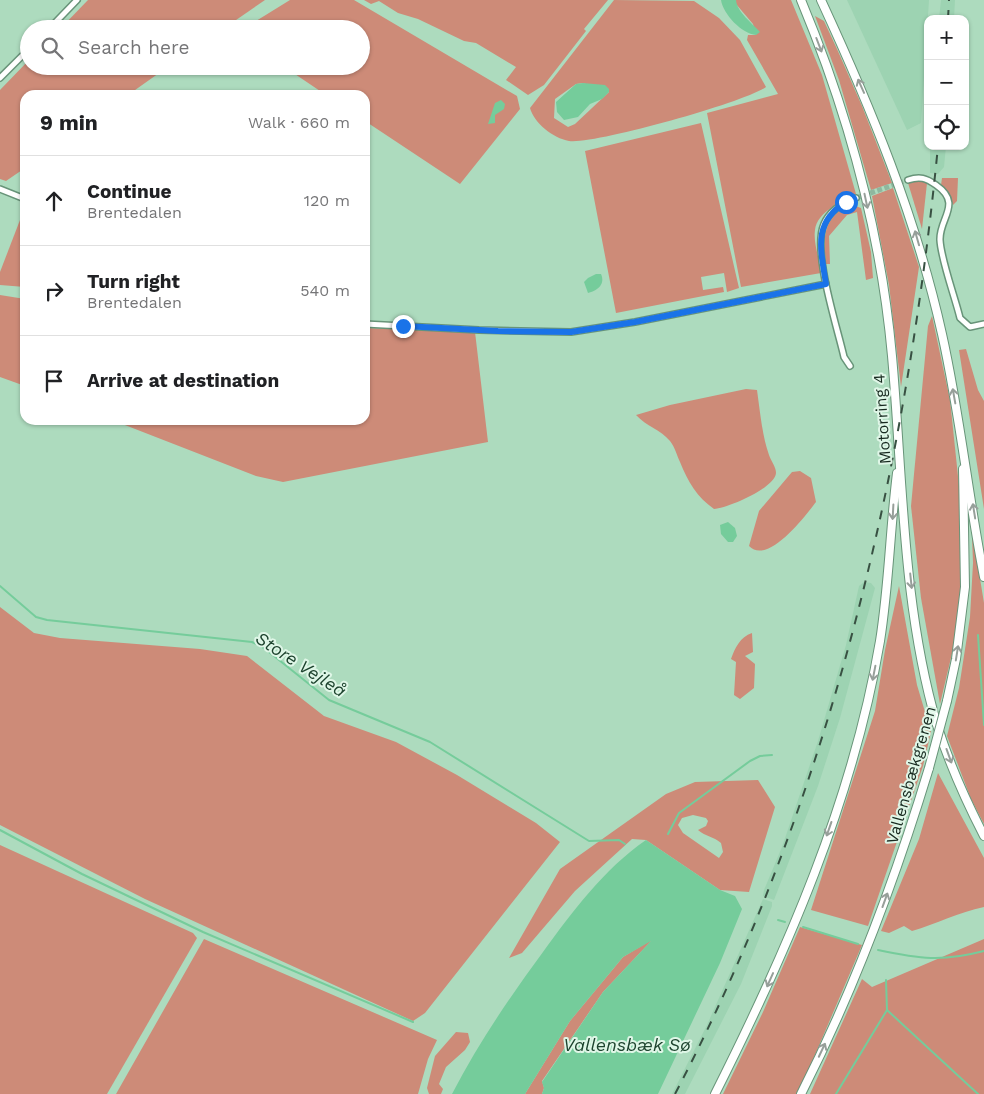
<!DOCTYPE html>
<meta charset="utf-8">
<style>
:root{--surface:#fff;--page:#f2f2f2;--text:#202124;--muted:#757577;--line:#e0e0e0}
body{margin:0;font-family:"Work Sans",sans-serif;background:var(--page);color:var(--text)}
.controls{position:absolute;right:15px;top:15px;display:grid;overflow:hidden;border-radius:10px;box-shadow:0 1px 4px #0004}
.controls button{width:45px;height:45px;display:grid;place-items:center;padding:0;border:0;border-bottom:1px solid var(--line);background:var(--surface);color:var(--text);font:25px sans-serif}
.stop{position:absolute;width:15px;height:15px;margin:-11px;border:4px solid #1a73e8;border-radius:50%;background:#fff}
.stop.end{background:#1a73e8;border-color:#fff;box-shadow:0 1px 5px #0008}
.list{margin:0;padding:0;list-style:none}
h2{display:flex;justify-content:space-between;align-items:center;height:65px;margin:0;padding:0 20px;font-size:21px}
h2 small{font-size:16px;font-weight:400;color:var(--muted)}
.list li{display:grid;grid-template-columns:32px 1fr auto;gap:15px;align-items:center;box-sizing:border-box;height:90px;padding:0 20px;border-top:1px solid var(--line)}
.list b{display:block;font-size:19px;white-space:nowrap}
.list p{margin:0;font-size:16px;white-space:nowrap;color:var(--muted)}
.list em{font-size:16px;font-style:normal;color:var(--muted)}
.icon{flex:none;width:28px;height:28px;fill:none;stroke:currentColor;stroke-width:2;stroke-linecap:round;stroke-linejoin:round}
.map{position:relative;flex:none;width:984px;height:1094px;overflow:hidden}
.search{position:absolute;background:var(--surface);box-shadow:0 1px 4px #0004;left:20px;top:20px;width:350px;height:55px;display:flex;align-items:center;gap:12px;box-sizing:border-box;padding:0 18px;border-radius:28px;color:var(--muted);font-size:19px}
.panel{position:absolute;background:var(--surface);box-shadow:0 1px 4px #0004;left:20px;top:90px;width:350px;height:335px;border-radius:15px}
.map>svg:first-child{display:block}
.built{fill:#9dd3b2}
.green{fill:#cd8b78;fill-rule:evenodd}
.water{fill:#75cc9b}
.lines{fill:none;stroke-linecap:round;stroke-linejoin:round}
.stream{stroke:#75cc9b;stroke-width:2}
.minor-tunnel{stroke:#8fb79e;stroke-width:5;stroke-dasharray:5 2.5;stroke-linecap:butt}
.minor-casing{stroke:#689479;stroke-width:8}
.highway-casing{stroke:#689479;stroke-width:10}
.minor{stroke:#fff;stroke-width:5}
.highway{stroke:#fff;stroke-width:8}
.rail{stroke:#385042;stroke-width:2;stroke-dasharray:9 9;stroke-linecap:butt}
.highway-bridge-casing{stroke:#689479;stroke-width:10;stroke-linecap:butt}
.highway-bridge{stroke:#fff;stroke-width:8}
.oneway{stroke:#979f9a}
.route{stroke:#1a73e8;stroke-width:6}
.labels{text-anchor:middle;dominant-baseline:central;stroke-width:4;stroke-linejoin:round;paint-order:stroke}
.street-label{font-size:16px;fill:#17291f;stroke:#dff6e7}
.water-label{font-size:18px;font-style:italic;fill:#1d432e;stroke:#dff6e7}
</style>
<div class="map">
<svg width="984" height="1094" viewBox="0 0 984 1094">
<rect width="100%" height="100%" fill="#addbbe"/>
<g class="built">
<polygon points="847,0 929,0 921,123 907,130"/>
<polygon points="941,0 955,0 954,19 939,19"/>
<polygon points="930,146 946,146 944,167 938,174 930,173"/>
<polygon points="864,582 871,583 875,588 840,718 818,786 774,900 763,896 764,890 782,847 818,741 846,645 859,586"/>
<polygon points="763,899 772,902 772,906 741,984 685,1094 672,1094 707,1025"/>
</g>
<g class="green">
<polygon points="88,0 265,0 223,29 60,29"/>
<polygon points="290,0 354,0 517,96 520,109 460,184 365,121 365,95 326,95 283,66 361,66 361,29 243,29"/>
<polygon points="364,0 608,0 584,29 586,31 544,85 528,95 506,80 516,67 476,43 464,41 418,19 398,13 379,1 371,4"/>
<path d="M 614,0 L 694,1 L 719,18 L 740,40 L 766,87 C 746,102 593,145 569,141 C 553,138 534,123 530,108 ZM 583,83 L 609,92 L 575,124 L 568,127 L 554,118 L 555,99 L 576,84 Z"/>
<path d="M 736,0 L 791,0 L 822,75 L 856,194 C 842,201 817,212 815,230 C 813,243 820,260 821,273 L 741,287 L 707,113 L 778,94 L 747,40 L 748,35 L 756,35 L 753,24 L 736,4 Z"/>
<polygon points="815,16 824,21 837,49 862,106 892,183 871,190 839,80"/>
<polygon points="29,60 29,66 169,66 128,95 25,95 25,168 6,181 0,179 0,90"/>
<polygon points="701,123 739,288 727,292 724,273 701,277 703,290 723,287 724,292 616,313 585,151"/>
<polygon points="942,178 958,178 957,201 953,205 949,194 941,185"/>
<polygon points="921,180 927,183 922,229 908,183"/>
<polygon points="893,188 919,267 901,387 889,285 872,196"/>
<path d="M 850,204 L 861,208 L 871,252 L 873,278 L 866,280 L 857,212 L 847,215 L 829,236 L 830,264 L 826,264 C 823,236 823,218 850,204 Z"/>
<polygon points="25,207 25,287 0,285 0,272"/>
<polygon points="0,295 25,299 25,386 0,377"/>
<polygon points="932,316 950,400 963,524 959,624 940,704 921,598 911,506 928,326"/>
<polygon points="365,328 475,332 488,442 283,482 256,476 112,420 365,420"/>
<polygon points="966,349 978,390 984,401 984,509 959,350"/>
<path d="M 746,389 L 757,390 C 760,411 762,435 769,455 C 771,461 776,467 776,473 C 775,488 728,508 714,509 C 697,497 688,482 680,462 C 677,456 675,447 670,441 C 661,430 646,426 636,415 L 670,405 Z"/>
<path d="M 800,471 L 811,478 L 816,502 C 806,515 768,566 749,546 L 759,511 L 792,472 Z"/>
<polygon points="972,536 973,536 984,603 984,824 971,799 947,736 959,688 970,617 973,563"/>
<polygon points="899,586 917,685 931,732 923,766 868,926 811,910 875,711 885,650"/>
<polygon points="0,607 34,633 60,638 200,649 247,656 324,716 396,742 457,775 536,823 560,842 425,1013 413,1021 145,899 0,825"/>
<path d="M 752,633 L 753,652 L 745,656 L 755,664 L 754,688 L 740,699 L 734,695 L 736,662 L 731,659 C 735,648 740,637 752,633 Z"/>
<path d="M 938,773 L 984,858 L 984,907 C 959,912 936,924 912,931 L 904,926 L 889,933 L 881,931 L 919,839 Z"/>
<path d="M 758,780 L 775,807 L 749,892 L 720,890 L 646,840 L 632,839 L 575,891 L 522,953 L 509,958 L 560,869 L 666,794 L 695,782 ZM 693,815 L 706,818 L 708,821 L 706,826 L 698,830 C 706,837 713,836 721,843 L 723,852 L 719,858 L 683,833 L 678,825 L 682,818 Z"/>
<polygon points="0,845 193,933 197,938 107,1094 0,1094"/>
<polygon points="800,927 862,945 806,1076 796,1094 723,1094 763,1012"/>
<polygon points="204,939 437,1040 428,1059 418,1094 116,1094"/>
<polygon points="653,939 603,992 542,1081 544,1088 542,1094 525,1094 570,1021 623,957"/>
<polygon points="984,939 984,1094 810,1094 862,979 872,987"/>
<polygon points="456,1032 468,1033 470,1042 465,1050 446,1067 439,1084 443,1089 441,1094 429,1094 427,1088 435,1056"/>
</g>
<g class="water">
<path d="M 721,0 L 736,0 C 737,12 752,23 760,32 L 756,35 C 742,34 723,14 721,0 Z"/>
<polygon points="583,83 605,85 609,89 609,92 602,99 590,104 578,117 564,120 557,112 556,102 576,84"/>
<polygon points="501,100 505,104 504,109 495,115 495,123 488,124 495,103"/>
<path d="M 596,274 L 601,274 C 606,285 596,291 588,293 L 584,282 L 588,278 Z"/>
<polygon points="728,522 735,528 737,536 733,542 728,542 721,534 720,525"/>
<path d="M 646,840 L 720,890 L 735,896 L 742,909 L 720,963 L 658,1094 L 542,1094 L 544,1088 L 542,1082 L 603,992 L 651,941 L 623,957 L 570,1021 L 525,1094 L 452,1094 C 478,1044 509,998 543,952 C 572,912 604,869 646,840 Z"/>
</g>
<g class="lines">
<g class="stream">
<polyline points="0,586 36,617 47,620 252,642 264,648 329,700 430,742 589,841 619,840 625,844"/>
<polyline points="978,635 984,725"/>
<polyline points="0,830 82,874 203,932 413,1022"/>
<polyline points="668,834 679,813 750,761 760,756 772,755"/>
<polyline points="778,920 785,922"/>
<polyline points="803,927 858,944"/>
<path d="M 878,950 C 920,959 942,962 984,951"/>
<polyline points="886,980 887,1010 978,1094"/>
<polyline points="836,1094 887,1010"/>
</g>
<polyline class="minor-tunnel" points="856,198 908,180"/>
<g class="minor-casing">
<g id="minor">
<polyline points="49,29 77,0"/>
<polyline points="0,78 29,49"/>
<path d="M 908,180 C 920,176 926,178 936,185 C 963,204 939,218 940,240 C 941,260 955,297 960,318 L 970,327 L 984,324"/>
<polyline points="0,189 25,199"/>
<polyline points="365,324 479,330 571,332 635,322 826,284"/>
<path d="M 850,366 L 844,357 C 837,326 812,251 824,224 C 830,210 842,203 856,198"/>
</g>
</g>
<g class="highway-casing">
<g id="highway">
<path d="M 801,0 C 848,113 881,233 892,356 C 903,478 902,606 937,725 C 949,763 966,801 984,836"/>
<path d="M 821,0 C 871,108 916,217 942,334 C 960,414 968,496 984,577"/>
<polyline points="947,701 956,659 965,587 963,469"/>
<path d="M 715,1094 C 787,951 853,800 880,641 C 889,585 890,529 897,473"/>
<path d="M 801,1094 C 854,990 895,880 929,768"/>
</g>
</g>
<use href="#minor" class="minor"/>
<use href="#highway" class="highway"/>
<g class="rail">
<polyline points="948,19 949,0"/>
<path d="M 675,1094 C 829,801 906,474 938,146"/>
</g>
<g class="highway-bridge-casing">
<polyline id="highway-bridge" points="929,768 947,701"/>
</g>
<use href="#highway-bridge" class="highway-bridge"/>
</g>
<defs><path id="oneway-shaft" d="M-6 0H5M1.5-3L5.5 0L1.5 3" fill="none" stroke-width="1.6" stroke-linecap="round" stroke-linejoin="round" transform="scale(1.25)"/></defs>
<g class="oneway">
<use href="#oneway-shaft" transform="translate(819 45) rotate(69)"/>
<use href="#oneway-shaft" transform="translate(861 86) rotate(-114)"/>
<use href="#oneway-shaft" transform="translate(866 201) rotate(78)"/>
<use href="#oneway-shaft" transform="translate(917 238) rotate(-106)"/>
<use href="#oneway-shaft" transform="translate(954 396) rotate(-100)"/>
<use href="#oneway-shaft" transform="translate(974 511) rotate(-99)"/>
<use href="#oneway-shaft" transform="translate(893 512) rotate(93)"/>
<use href="#oneway-shaft" transform="translate(911 581) rotate(84)"/>
<use href="#oneway-shaft" transform="translate(957 653) rotate(-81)"/>
<use href="#oneway-shaft" transform="translate(874 673) rotate(101)"/>
<use href="#oneway-shaft" transform="translate(949 756) rotate(70)"/>
<use href="#oneway-shaft" transform="translate(829 829) rotate(109)"/>
<use href="#oneway-shaft" transform="translate(885 900) rotate(-70)"/>
<use href="#oneway-shaft" transform="translate(770 980) rotate(114)"/>
<use href="#oneway-shaft" transform="translate(822 1050) rotate(-65)"/>
</g>
<g class="lines">
<path class="route" d="M 403,326 L 498,331 L 571,332 L 635,322 L 826,284 C 821,250 812,223 846,202"/>
</g>
<g class="labels">
<g class="street-label">
<text transform="translate(882 419) rotate(-94)">Motorring 4</text>
<text transform="translate(911 775) rotate(-74)">Vallensbækgrenen</text>
</g>
<g class="water-label">
<text transform="translate(301 664) rotate(33)">Store Vejleå</text>
<text x="627" y="1044">Vallensbæk Sø</text>
</g>
</g>
</svg>
<div class="controls">
<button>+</button>
<button>−</button>
<button><svg class="icon" aria-label="locate" viewBox="0 0 24 24"><circle cx="12" cy="12" r="6"/><path d="M12 2v4M12 18v4M2 12h4M18 12h4"/></svg></button>
</div>
<div class="stop" style="left:846px;top:202px"></div>
<div class="stop end" style="left:403px;top:326px"></div>
<div class="search"><svg class="icon" aria-label="search" viewBox="0 0 24 24"><circle cx="10" cy="10" r="6"/><path d="M15 15l6 6"/></svg>Search here</div>
<section class="panel">
<h2>9 min<small>Walk · 660 m</small></h2>
<ul class="list">
<li><svg class="icon" aria-label="ahead" viewBox="0 0 24 24"><path d="M12 20V5M6 11l6-6 6 6"/></svg><div><b>Continue</b><p>Brentedalen</p></div><em>120 m</em></li>
<li><svg class="icon" aria-label="right" viewBox="0 0 24 24"><path d="M7 20v-9h11M14 6l5 5-5 5"/></svg><div><b>Turn right</b><p>Brentedalen</p></div><em>540 m</em></li>
<li><svg class="icon" aria-label="arrive" viewBox="0 0 24 24"><path d="M6 21V4h12l-3 4 3 4H6"/></svg><div><b>Arrive at destination</b></div></li>
</ul>
</section>
</div>
